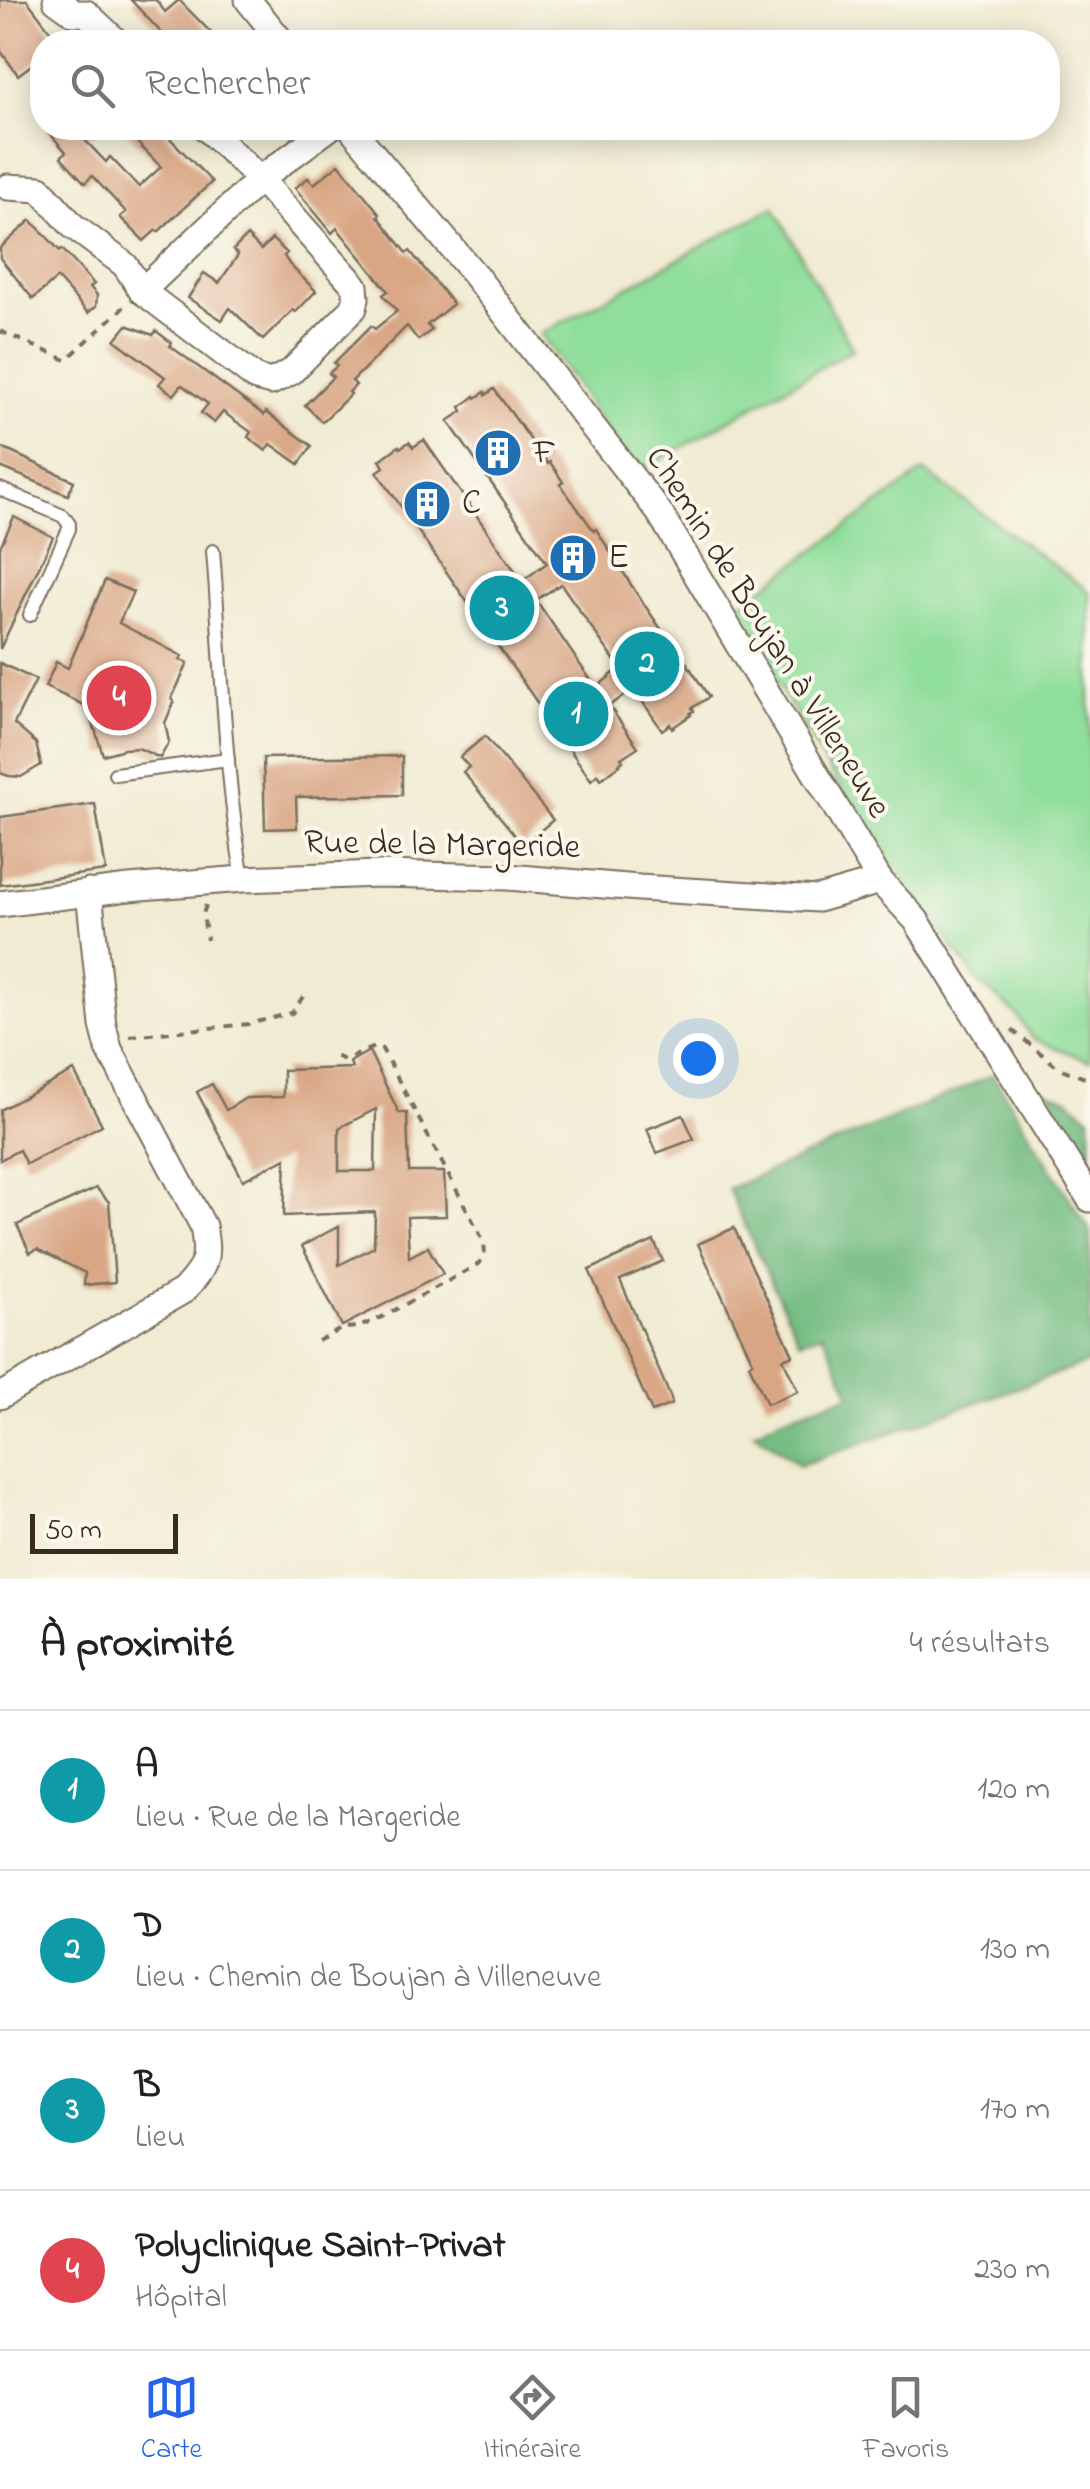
<!DOCTYPE html>
<html lang="fr">
<meta charset="utf-8">
<style>
:root{--surface:#fff;--page:#f2f2f2;--text:#202124;--muted:#757577;--line:#e0e0e0;--accent:#2563eb}
body{margin:0;font-family:"Indie Flower",sans-serif;background:var(--page);color:var(--text)}
.scale{position:absolute;left:30px;bottom:25px;width:148px;box-sizing:border-box;padding-left:10px;border:5px solid #3b2a1e;border-top:0;font-size:28px;line-height:35px;white-space:nowrap;color:#3b2a1e;-webkit-text-stroke:8px #fbf7ec;paint-order:stroke}
.you{position:absolute;left:698px;top:1058px;width:35px;height:35px;margin:-25px;border:8px solid #fff;border-radius:50%;background:#1a73e8;box-shadow:0 0 0 15px #1a73e833}
.badge{display:grid;place-items:center;width:65px;height:65px;border-radius:50%;background:var(--accent);color:#fff;font-size:32px;font-weight:700}
.pin{position:absolute;translate:-50% -50%;border:5px solid #fff;box-shadow:0 2px 10px #0006}
.list{margin:0;padding:0;list-style:none}
h2{display:flex;justify-content:space-between;align-items:center;height:130px;margin:0;padding:0 40px;font-size:42px}
h2 small{font-size:32px;font-weight:400;color:var(--muted)}
.list li{display:grid;grid-template-columns:65px 1fr auto;gap:30px;align-items:center;box-sizing:border-box;height:160px;padding:0 40px;border-top:2px solid var(--line)}
.list b{display:block;font-size:38px;white-space:nowrap}
.list p{margin:0;font-size:32px;white-space:nowrap;color:var(--muted)}
.list em{font-size:32px;font-style:normal;color:var(--muted)}
.icon{flex:none;width:55px;height:55px;fill:none;stroke:currentColor;stroke-width:2;stroke-linecap:round;stroke-linejoin:round}
.map{position:relative;flex:none;width:1090px;height:1579px;overflow:hidden}
.search{position:absolute;background:var(--surface);box-shadow:0 5px 25px #0003;left:30px;right:30px;top:30px;height:110px;display:flex;align-items:center;gap:25px;box-sizing:border-box;padding:0 35px;border-radius:40px;color:var(--muted);font-size:38px}
.sheet{height:770px;background:var(--surface)}
nav{display:flex;justify-content:space-around;align-items:center;box-sizing:border-box;height:140px;border-top:2px solid var(--line);background:var(--surface);font-size:28px;color:var(--muted)}
nav a{display:grid;justify-items:center;gap:5px}
nav .on{color:var(--accent)}
.map>svg:first-child{display:block}
.green{fill:#90de9b;stroke:#66845c;stroke-width:2.5}
.forest{fill:#74bd83;stroke:#587450;stroke-width:2.5}
.building{fill:#d9a684;fill-rule:evenodd}
.lines{fill:none;stroke-linecap:round;stroke-linejoin:round}
.lane-casing{stroke:#7a6e5d;stroke-width:16}
.street-casing{stroke:#7a6e5d;stroke-width:29}
.path{stroke:#7a6e5d;stroke-width:4;stroke-dasharray:8 8;stroke-linecap:butt}
.lane{stroke:#fff;stroke-width:12}
.street{stroke:#fff;stroke-width:25}
.labels{text-anchor:middle;dominant-baseline:central;stroke-width:8;stroke-linejoin:round;paint-order:stroke}
.poi-label{font-size:35px;fill:#3b2a1e;stroke:#fbf7ec;text-anchor:start}
.street-label{font-size:35px;fill:#3b2a1e;stroke:#fbf7ec}
</style>
<div class="map">
<svg width="1090" height="1579" viewBox="0 0 1090 1579">
<rect width="100%" height="100%" fill="#fbf7ec"/>
<filter id="ink" filterUnits="userSpaceOnUse"><feTurbulence type="fractalNoise" baseFrequency=".01" numOctaves="2"/><feDisplacementMap in="SourceGraphic" scale="20" xChannelSelector="R" yChannelSelector="G"/><feConvolveMatrix kernelMatrix="1 2 1 2 8 2 1 2 1" color-interpolation-filters="sRGB"/></filter>
<filter id="wash" filterUnits="userSpaceOnUse"><feTurbulence type="fractalNoise" baseFrequency=".0048" numOctaves="4" result="noise"/><feDisplacementMap in="SourceGraphic" scale="40" xChannelSelector="R" yChannelSelector="G"/><feGaussianBlur stdDeviation="2.25" result="paint"/><feColorMatrix in="noise" values="0 0 0 0 0 0 0 0 0 0 0 0 0 0 0 0 0 1.4 0 .05"/><feComposite in="paint" operator="in"/></filter>
<g filter="url(#wash)">
<rect width="100%" height="100%" fill="#f0ebd2"/>
<g class="green">
<polygon points="774,207 853,349 644,469 619,448 541,334"/>
<polygon points="924,471 1090,592 1090,1061 1033,1039 1015,1013 980,984 869,836 733,609"/>
</g>
<g class="forest">
<polygon points="993,1075 1090,1231 1090,1362 800,1465 754,1432 783,1417 851,1395 823,1334 799,1341 728,1189"/>
<polygon points="1033,1087 1068,1098 1090,1117 1090,1180"/>
</g>
<g id="blocks">
<g class="building">
<polygon points="0,0 27,0 52,33 48,36 53,42 42,42 42,57 18,75 0,50"/>
<polygon points="131,0 156,0 165,12 179,0 220,42 170,42"/>
<polygon points="45,128 98,128 85,140 106,162 110,157 139,187 161,167 123,128 160,128 212,182 158,232 156,230 144,241 120,217 126,212 92,176 85,183 61,157 66,152"/>
<polygon points="339,164 380,214 378,216 407,253 410,251 453,304 427,325 432,330 418,340 407,326 352,381 356,385 349,392 351,394 322,422 305,405 333,377 329,373 337,366 334,363 371,326 375,329 397,311 383,295 388,291 337,228 332,233 295,188 308,178 314,184"/>
<polygon points="31,220 60,251 62,249 94,284 90,287 97,295 96,306 88,313 57,278 33,299 0,258 0,248"/>
<polygon points="247,236 261,250 272,239 287,253 284,256 289,264 316,291 296,312 293,310 263,340 230,308 222,320 188,298 204,273 219,283 238,255 233,250"/>
<polygon points="127,325 153,335 156,331 172,343 170,346 264,415 266,412 312,446 299,464 271,444 266,451 248,437 251,432 223,412 214,423 201,413 208,404 182,385 174,395 159,384 165,377 115,340"/>
<path d="M 494,389 L 548,464 L 550,462 L 563,482 L 560,484 L 594,531 L 596,529 L 635,591 L 667,638 L 669,636 L 709,697 L 692,708 L 694,711 L 690,713 L 691,715 L 672,728 L 670,724 L 662,730 L 634,689 L 609,706 L 638,747 L 621,758 L 623,761 L 619,764 L 620,765 L 601,779 L 598,774 L 591,780 L 377,472 L 384,467 L 380,460 L 399,446 L 400,448 L 409,442 L 413,447 L 424,440 L 522,581 L 547,563 L 448,421 L 463,411 L 461,407 L 475,396 L 476,398 L 485,392 L 486,395 ZM 561,584 L 620,668 L 596,688 L 536,600 Z"/>
<polygon points="0,447 74,481 68,495 0,467"/>
<polygon points="14,517 53,537 0,649 0,547"/>
<polygon points="105,580 133,592 119,623 182,656 180,660 188,663 172,698 174,702 165,723 169,742 160,758 138,748 124,749 103,755 88,707 45,687 56,662 68,668"/>
<polygon points="0,663 36,680 14,724 36,743 41,765 21,777 9,776 0,773"/>
<polygon points="485,736 553,820 523,845 463,772 469,767 460,757"/>
<polygon points="402,756 402,795 296,797 297,828 265,829 263,758"/>
<polygon points="95,804 106,871 0,885 0,817"/>
<path d="M 369,1051 L 399,1113 L 407,1113 L 409,1172 L 444,1172 L 446,1216 L 407,1217 L 409,1257 L 428,1247 L 443,1274 L 342,1326 L 302,1246 L 339,1226 L 339,1265 L 374,1247 L 375,1212 L 284,1216 L 286,1158 L 243,1180 L 197,1092 L 212,1084 L 226,1110 L 246,1098 L 283,1097 L 283,1070 L 352,1068 L 350,1062 ZM 376,1109 L 375,1171 L 339,1171 L 339,1128 Z"/>
<polygon points="74,1071 102,1125 26,1164 19,1150 0,1160 0,1110"/>
<polygon points="683,1115 694,1139 657,1153 647,1129"/>
<polygon points="96,1188 109,1202 115,1282 84,1285 85,1273 37,1249 30,1253 17,1225"/>
<polygon points="734,1228 793,1355 783,1359 798,1391 767,1404 749,1364 753,1362 698,1244"/>
<polygon points="654,1241 663,1261 620,1280 671,1398 672,1404 652,1412 589,1270"/>
</g>
</g>
</g>
<g filter="url(#ink)">
<use href="#blocks" fill-opacity="0" stroke="#7a6e5d" stroke-width="2.5"/>
<g class="lines">
<g class="lane-casing">
<g id="lane">
<polyline points="0,489 63,516 69,524 69,529 30,615"/>
<path d="M 213,551 C 222,661 224,771 243,879"/>
<polyline points="115,774 228,759"/>
</g>
</g>
<g class="street-casing">
<g id="street">
<polyline points="56,0 74,13 86,13 117,42"/>
<polyline points="248,0 282,42"/>
<polyline points="351,128 474,274 659,512 880,881 916,920 1090,1199"/>
<polyline points="8,187 40,189 73,226 125,265 142,291 256,378 271,382 291,372 354,308 356,298 355,286 260,179 206,128"/>
<polyline points="142,291 260,179 329,128"/>
<polyline points="0,904 129,888 243,879 379,874 508,877 639,888 818,899 880,881"/>
<path d="M 0,1396 L 183,1291 C 206,1266 209,1260 203,1226 L 109,1049 L 103,1025 L 89,892"/>
</g>
</g>
<g class="path">
<polyline points="0,331 66,360 124,307"/>
<polyline points="206,905 203,914 207,940"/>
<polyline points="1012,1030 1059,1068 1090,1080"/>
<polyline points="130,1036 249,1024 292,1013 304,995"/>
<polyline points="318,1341 343,1328 359,1327 380,1318 479,1264 485,1255 484,1242 382,1049 376,1046 345,1060 332,1055"/>
</g>
<use href="#lane" class="lane"/>
<use href="#street" class="street"/>
</g>
</g>
<defs>
<g id="building-disc" transform="scale(2.5)"><circle r="9.5" fill="#1f6fb2" stroke="#fbf7ec"/><path d="M-4-6H4V6H1V3H-1V6H-4ZM-2.5-4.3h1.7v1.8h-1.7ZM.8-4.3h1.7v1.8H.8ZM-2.5-1h1.7V.8h-1.7ZM.8-1h1.7V.8H.8Z" fill="#fff"/></g>
</defs>
<g fill-rule="evenodd">
<use href="#building-disc" x="498" y="453"/>
<use href="#building-disc" x="427" y="504"/>
<use href="#building-disc" x="573" y="558"/>
</g>
<g class="labels">
<g class="poi-label">
<text x="533" y="453">F</text>
<text x="462" y="504">C</text>
<text x="608" y="558">E</text>
</g>
<g class="street-label">
<text transform="translate(767 633) rotate(58)">Chemin de Boujan à Villeneuve</text>
<text transform="translate(442 846) rotate(1)">Rue de la Margeride</text>
</g>
</g>
</svg>
<div class="scale">50 m</div>
<div class="you"></div>
<div class="pin badge" style="left:576px;top:714px;background:#0f9aa8">1</div>
<div class="pin badge" style="left:647px;top:664px;background:#0f9aa8">2</div>
<div class="pin badge" style="left:502px;top:608px;background:#0f9aa8">3</div>
<div class="pin badge" style="left:119px;top:698px;background:#e0444e">4</div>
<div class="search"><svg class="icon" aria-label="search" viewBox="0 0 24 24"><circle cx="10" cy="10" r="6"/><path d="M15 15l6 6"/></svg>Rechercher</div>
</div>
<section class="sheet">
<h2>À proximité<small>4 résultats</small></h2>
<ul class="list">
<li><span class="badge" style="background:#0f9aa8">1</span><div><b>A</b><p>Lieu · Rue de la Margeride</p></div><em>120 m</em></li>
<li><span class="badge" style="background:#0f9aa8">2</span><div><b>D</b><p>Lieu · Chemin de Boujan à Villeneuve</p></div><em>130 m</em></li>
<li><span class="badge" style="background:#0f9aa8">3</span><div><b>B</b><p>Lieu</p></div><em>170 m</em></li>
<li><span class="badge" style="background:#e0444e">4</span><div><b>Polyclinique Saint-Privat</b><p>Hôpital</p></div><em>230 m</em></li>
</ul>
</section>
<nav>
<a class="on"><svg class="icon" aria-label="map" viewBox="0 0 24 24"><path d="M3 6l6-2 6 2 6-2v14l-6 2-6-2-6 2zM9 4v14M15 6v14"/></svg>Carte</a>
<a><svg class="icon" aria-label="directions" viewBox="0 0 24 24"><path d="M12 3l9 9-9 9-9-9zM9 14v-3h6M13 9l2 2-2 2"/></svg>Itinéraire</a>
<a><svg class="icon" aria-label="saved" viewBox="0 0 24 24"><path d="M7 4h10v16l-5-4-5 4z"/></svg>Favoris</a>
</nav>
